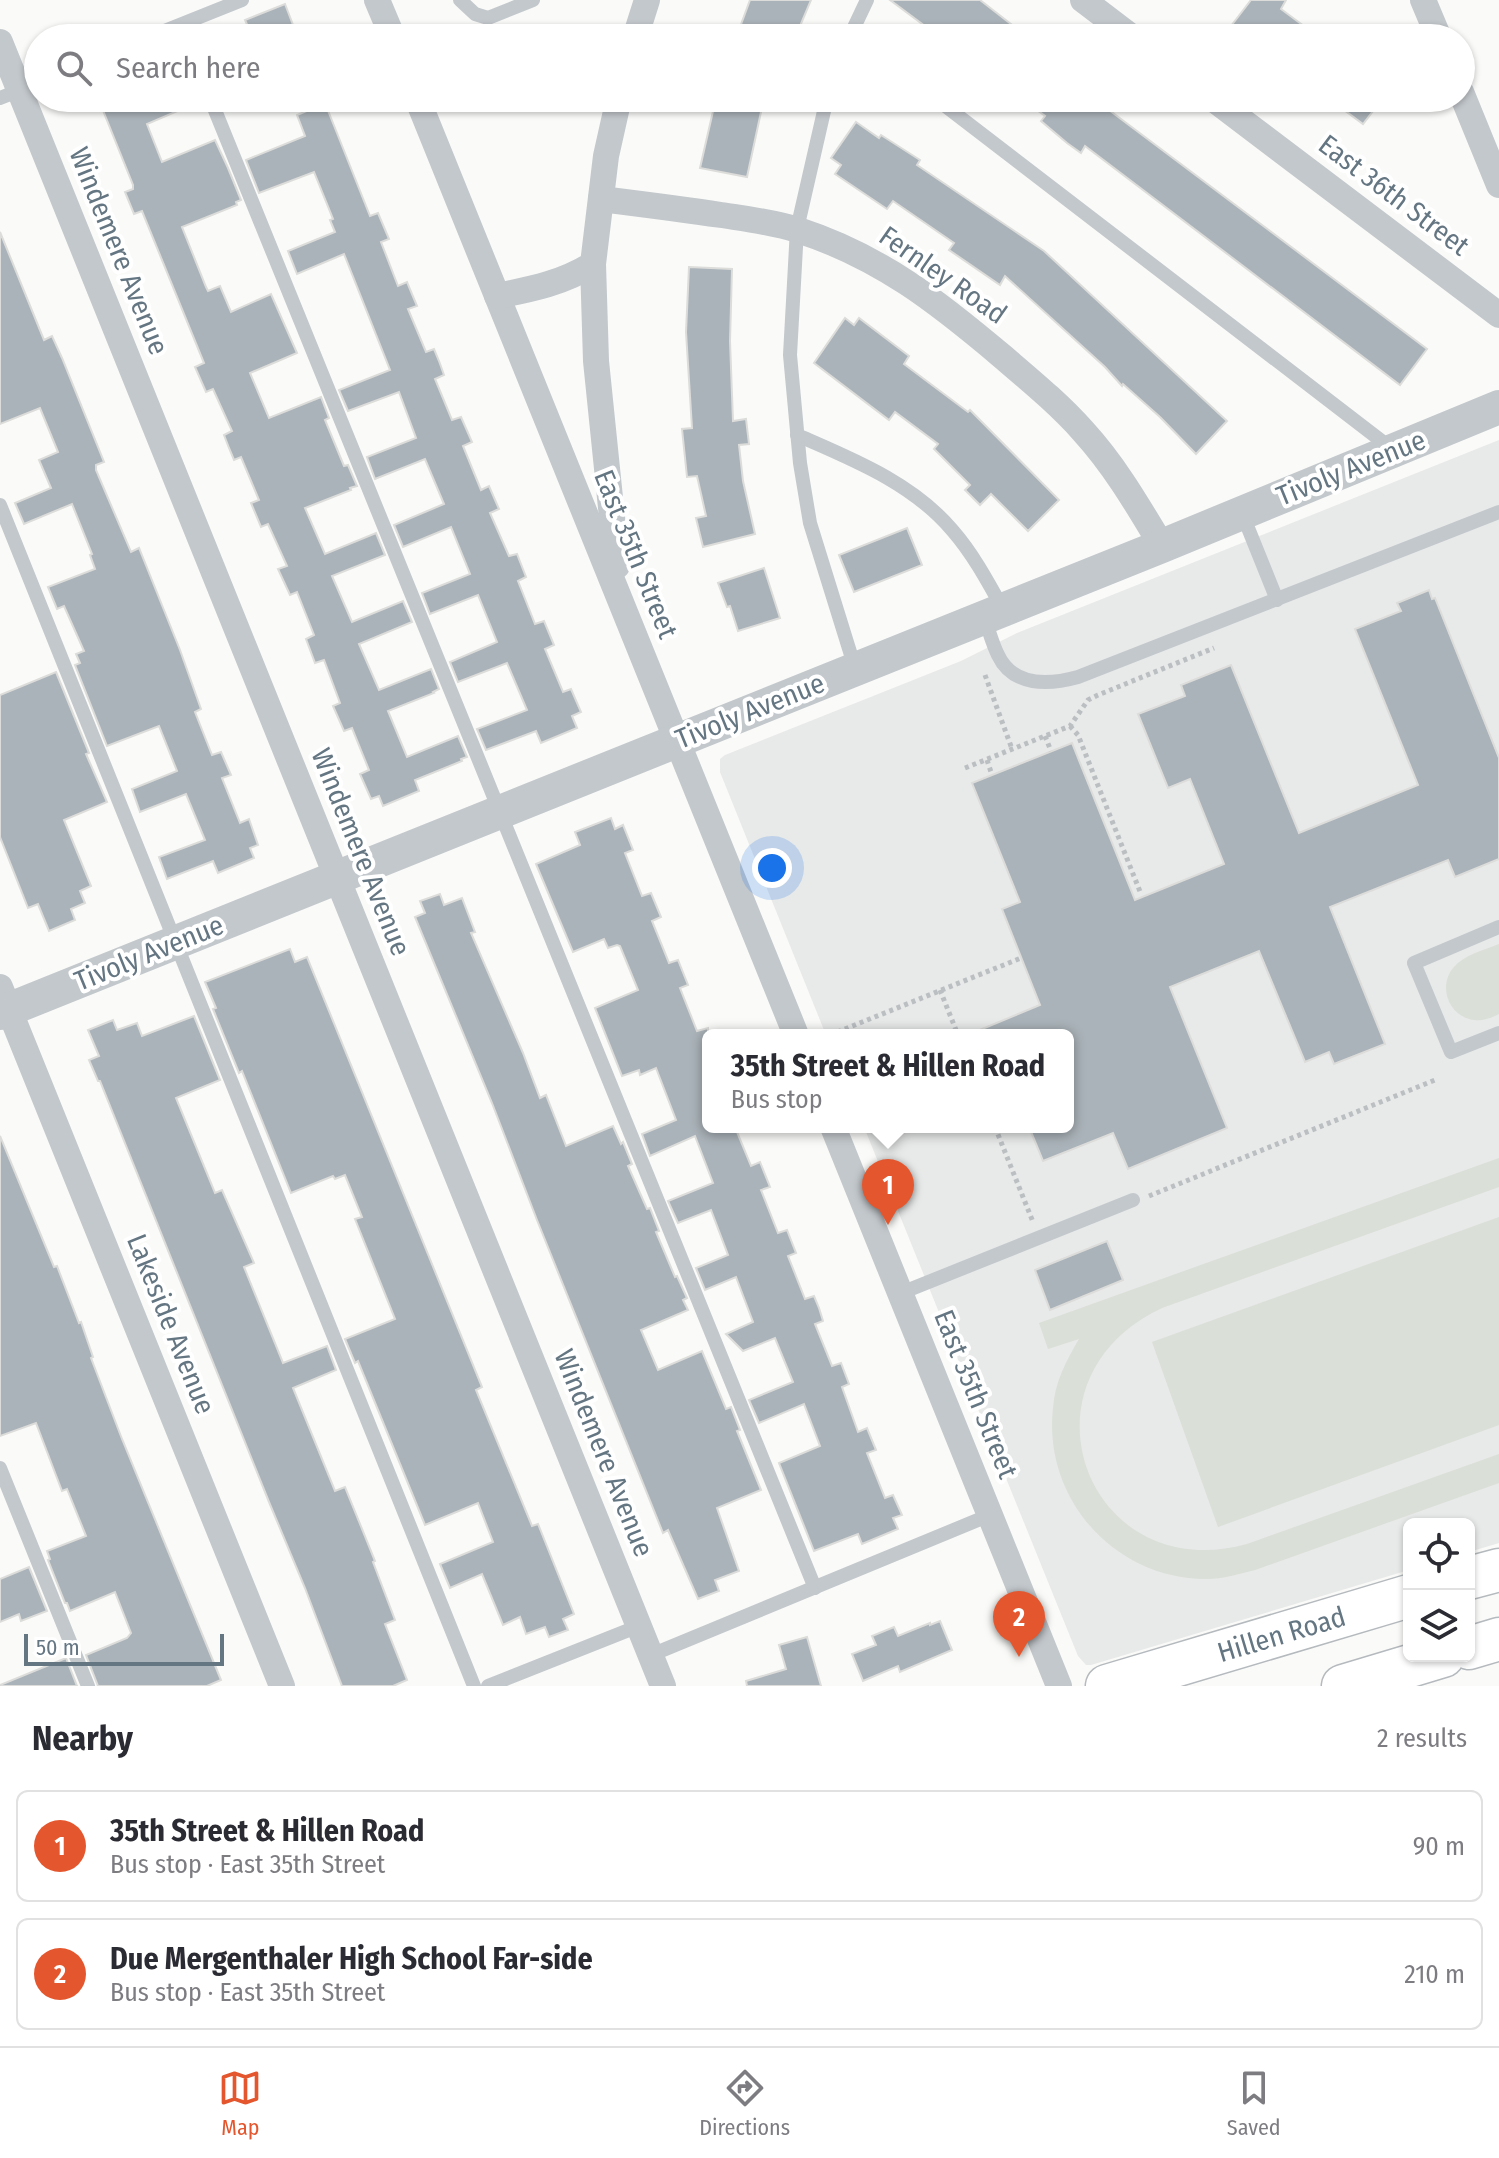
<!DOCTYPE html>
<meta charset="utf-8">
<style>
:root{--surface:#fff;--page:#f7f7f7;--text:#2b2b33;--muted:#7c7c81;--line:#e1e1e2;--accent:#e4572e}
body{margin:0;font-family:"Fira Sans Condensed",sans-serif;background:var(--page);color:var(--text)}
.controls{position:absolute;right:24px;bottom:24px;display:grid;overflow:hidden;border-radius:12px;box-shadow:0 2px 6px #0004}
.controls button{width:72px;height:72px;display:grid;place-items:center;padding:0;border:0;border-bottom:2px solid var(--line);background:var(--surface);color:var(--text);font:40px sans-serif}
.scale{position:absolute;left:24px;bottom:20px;width:200px;box-sizing:border-box;padding-left:8px;border:4px solid #657683;border-top:0;font-size:22px;line-height:28px;white-space:nowrap;color:#657683;-webkit-text-stroke:6px #fff;paint-order:stroke}
.you{position:absolute;left:772px;top:868px;width:28px;height:28px;margin:-20px;border:6px solid #fff;border-radius:50%;background:#1a73e8;box-shadow:0 0 0 12px #1a73e833}
.badge{display:grid;place-items:center;width:52px;height:52px;border-radius:50%;background:var(--accent);color:#fff;font-size:26px;font-weight:700}
.pin{position:absolute;translate:-50% -66px;filter:drop-shadow(0 2px 4px #0008)}
.pin::after{content:'';position:absolute;top:42px;width:28px;height:24px;background:inherit;clip-path:polygon(0 0,100% 0,50% 100%)}
.popup{position:absolute;left:702px;top:1029px;width:372px;height:104px;box-sizing:border-box;display:grid;place-content:center;border-radius:12px;background:var(--surface);filter:drop-shadow(0 2px 6px #0005);font-size:26px;white-space:nowrap;color:var(--muted)}
.popup b{font-size:30px;color:var(--text)}
.popup::after{content:'';position:absolute;left:50%;top:100%;margin-left:-16px;border:16px solid transparent;border-top-color:var(--surface)}
.list{margin:0;padding:0;list-style:none}
h2{display:flex;justify-content:space-between;align-items:center;height:104px;margin:0;padding:0 32px;font-size:34px}
h2 small{font-size:26px;font-weight:400;color:var(--muted)}
.list li{display:grid;grid-template-columns:52px 1fr auto;gap:24px;align-items:center;box-sizing:border-box;height:112px;margin:0 16px 16px;padding:0 16px;border:2px solid var(--line);border-radius:12px}
.list b{display:block;font-size:30px;white-space:nowrap}
.list p{margin:0;font-size:26px;white-space:nowrap;color:var(--muted)}
.list em{font-size:26px;font-style:normal;color:var(--muted)}
.icon{flex:none;width:44px;height:44px;fill:none;stroke:currentColor;stroke-width:2;stroke-linecap:round;stroke-linejoin:round}
.map{position:relative;flex:none;width:1499px;height:1686px;overflow:hidden}
.search{position:absolute;background:var(--surface);box-shadow:0 2px 6px #0004;left:24px;right:24px;top:24px;height:88px;display:flex;align-items:center;gap:20px;box-sizing:border-box;padding:0 28px;border-radius:44px;color:var(--muted);font-size:30px}
.sheet{height:360px;background:var(--surface)}
nav{display:flex;justify-content:space-around;align-items:center;box-sizing:border-box;height:112px;border-top:2px solid var(--line);background:var(--surface);font-size:22px;color:var(--muted)}
nav a{display:grid;justify-items:center;gap:4px}
nav .on{color:var(--accent)}
.map>svg:first-child{display:block}
.built{fill:#e8e9e9}
.green{fill:#dadfd7}
.building{fill:#aab3b9;stroke:#dcdcda;stroke-width:2}
.lines{fill:none;stroke-linecap:round;stroke-linejoin:round}
.primary-casing{stroke:#b5babe;stroke-width:45}
.path{stroke:#bbbfc2;stroke-width:5;stroke-dasharray:4 4;stroke-linecap:butt}
.service{stroke:#c3c8cc;stroke-width:14}
.minor{stroke:#c3c8cc;stroke-width:26}
.tertiary{stroke:#c3c8cc;stroke-width:34}
.primary{stroke:#fff;stroke-width:42}
.labels{text-anchor:middle;dominant-baseline:central;stroke-width:8;stroke-linejoin:round;paint-order:stroke}
.street-label{font-size:28px;fill:#657683;stroke:#fff}
</style>
<div class="map">
<svg width="1499" height="1686" viewBox="0 0 1499 1686">
<rect width="100%" height="100%" fill="#fafaf8"/>
<polygon class="built" points="1499,440 1499,1543 1469,1552 1469,1524 1409,1524 1409,1570 1091,1665 1086,1665 1078,1656 864,1127 1068,1127 1068,1035 826,1035 720,772 720,759 725,755 961,661 1017,633"/>
<g class="green">
<path d="M 1499,944 L 1499,1014 C 1491,1018 1483,1021 1474,1020 C 1449,1017 1437,986 1454,967 C 1464,955 1484,950 1499,944 Z"/>
<path d="M 1499,1158 L 1499,1187 L 1162,1308 C 1010,1379 1086,1588 1247,1544 L 1499,1454 L 1499,1483 L 1255,1570 C 1239,1574 1223,1579 1206,1579 C 1115,1579 1043,1499 1053,1408 C 1055,1382 1066,1361 1079,1339 L 1048,1349 L 1039,1323 Z"/>
<polygon points="1499,1217 1499,1425 1218,1527 1152,1342"/>
</g>
<g class="building">
<polygon points="750,0 811,0 795,38 736,38"/>
<polygon points="890,0 980,0 1029,38 941,38"/>
<polygon points="1251,0 1286,0 1281,9 1320,38 1248,38 1231,26"/>
<polygon points="285,4 298,38 253,38 245,20"/>
<polygon points="98,98 200,98 201,101 147,124 162,162 215,140 228,168 241,200 236,202 237,205 182,227 206,287 208,291 220,286 231,312 271,294 297,353 250,373 269,418 321,397 329,418 325,420 344,466 348,465 357,486 350,488 351,490 305,508 325,554 376,533 385,555 332,576 352,622 403,601 412,622 359,644 379,690 431,669 439,689 433,692 434,693 388,711 407,757 458,736 467,757 461,759 462,761 415,780 419,791 383,806 379,796 371,799 360,774 369,770 352,728 344,731 333,706 340,703 324,660 315,663 306,639 314,635 297,592 290,595 278,569 287,566 268,524 261,527 251,503 259,500 241,457 234,460 229,448 224,435 232,431 213,389 206,392 195,367 204,363 142,211 134,214 125,192 133,189 133,185"/>
<polygon points="716,98 764,98 747,177 700,168"/>
<polygon points="1021,98 1093,98 1427,349 1400,385 1085,146 1081,153 1067,143 1041,121 1045,116"/>
<polygon points="1328,98 1383,98 1363,124"/>
<polygon points="325,103 370,216 378,213 389,239 381,242 398,286 407,282 417,306 408,309 426,352 434,349 439,361 444,375 435,379 452,420 461,417 472,442 463,446 481,490 489,486 499,509 490,513 509,556 517,554 526,577 518,581 535,624 544,621 554,645 545,649 563,692 571,689 581,712 572,716 577,728 541,743 536,731 486,750 477,729 527,710 507,663 458,682 450,662 497,642 478,595 430,614 422,593 470,574 451,527 403,547 394,525 444,504 425,459 375,479 367,457 416,438 399,392 348,411 339,390 390,370 344,254 297,274 288,251 335,232 330,220 333,219 314,172 259,193 246,160 305,136 297,115"/>
<polygon points="856,122 879,138 881,135 920,160 917,165 1044,251 1227,421 1196,454 1160,417 1123,384 1122,386 1105,367 1005,276 1000,285 949,250 954,243 893,201 887,209 835,174 841,165 831,158"/>
<polygon points="0,232 44,340 52,336 62,358 104,462 96,465 96,470 131,552 139,548 180,650 201,709 195,712 212,755 221,752 231,775 222,778 240,823 249,819 258,845 250,848 254,858 218,873 213,861 167,879 159,857 205,840 186,794 140,812 132,789 177,771 159,726 107,746 75,665 80,663 76,654 84,651 64,606 57,609 48,587 95,569 90,555 92,554 72,504 24,524 15,503 51,488 39,460 58,452 40,408 0,424"/>
<polygon points="689,267 732,269 730,341 733,421 746,419 749,444 739,445 743,481 755,534 703,547 696,518 706,516 697,476 687,477 682,429 692,428 686,332"/>
<polygon points="845,318 854,325 859,318 909,356 904,364 968,412 970,410 1059,500 1028,531 991,494 980,505 965,490 970,485 934,449 938,444 895,412 889,420 814,363"/>
<polygon points="907,528 922,565 854,592 839,555"/>
<polygon points="764,568 780,618 738,631 730,606 727,607 718,583"/>
<polygon points="1429,590 1432,599 1435,598 1499,758 1499,859 1455,877 1448,860 1330,907 1385,1044 1334,1064 1329,1052 1305,1062 1259,951 1170,987 1227,1128 1128,1169 1113,1133 1043,1161 1029,1127 1068,1127 1068,1035 970,1034 1040,1005 1002,909 1020,902 972,783 1072,743 1135,900 1224,864 1190,779 1168,788 1138,714 1185,696 1181,685 1231,665 1299,833 1418,785 1355,629 1401,611 1397,603"/>
<polygon points="56,672 89,753 86,754 107,802 64,820 91,886 80,891 85,903 71,909 75,920 49,931 38,904 28,908 0,837 0,695"/>
<polygon points="611,818 615,829 623,825 633,850 625,853 642,896 651,893 661,917 652,921 669,963 678,960 688,985 680,988 697,1031 708,1028 708,1127 735,1127 751,1166 760,1162 770,1187 761,1190 778,1233 787,1230 796,1253 788,1256 805,1299 814,1296 819,1308 823,1321 815,1324 832,1366 841,1363 849,1384 842,1387 858,1432 867,1428 876,1450 867,1453 885,1498 893,1495 902,1515 893,1518 898,1529 862,1544 858,1534 814,1551 779,1463 820,1446 804,1404 759,1423 749,1400 793,1382 775,1338 743,1351 726,1334 753,1322 736,1277 705,1290 696,1268 728,1255 711,1210 678,1223 668,1201 713,1183 695,1136 650,1156 642,1134 676,1120 656,1068 640,1075 639,1070 622,1076 595,1008 638,990 620,946 617,945 608,948 604,939 573,952 536,864 580,845 575,832"/>
<polygon points="440,894 444,905 462,898 475,932 471,933 523,1053 540,1098 546,1095 566,1146 613,1126 621,1144 623,1142 632,1164 628,1166 647,1209 650,1208 659,1231 656,1232 675,1277 677,1276 687,1298 683,1300 688,1310 641,1330 658,1370 702,1351 726,1409 731,1407 740,1430 737,1431 761,1490 717,1508 739,1571 715,1580 719,1591 698,1599 668,1530 663,1533 537,1220 492,1103 415,917 425,913 420,901"/>
<polygon points="290,949 295,962 307,957 482,1387 476,1390 532,1526 538,1524 574,1614 563,1619 568,1630 549,1637 545,1627 526,1634 520,1617 503,1625 482,1574 450,1588 440,1564 493,1542 478,1503 425,1525 358,1361 355,1363 345,1339 395,1319 355,1219 362,1217 345,1175 335,1179 333,1176 291,1193 242,1071 239,1073 213,1009 216,1008 205,982"/>
<polygon points="194,1016 220,1080 176,1098 215,1193 222,1190 254,1263 244,1267 283,1363 327,1346 336,1370 293,1388 335,1491 345,1487 375,1561 373,1562 395,1620 385,1624 407,1680 393,1686 342,1686 305,1588 269,1502 100,1081 98,1081 89,1060 99,1056 88,1030 113,1020 117,1030 137,1023 142,1036"/>
<polygon points="0,1136 54,1267 57,1266 79,1323 81,1322 93,1357 91,1358 122,1439 221,1680 207,1686 98,1686 86,1655 127,1638 131,1633 115,1592 70,1611 67,1603 65,1603 48,1560 50,1559 47,1551 86,1536 67,1489 62,1491 36,1423 0,1436"/>
<polygon points="1107,1241 1123,1280 1050,1310 1035,1270"/>
<polygon points="29,1567 47,1611 21,1621 19,1614 0,1622 0,1579"/>
<polygon points="940,1621 952,1650 900,1672 898,1666 863,1681 852,1654 876,1645 872,1636 894,1627 898,1636 930,1623 930,1625"/>
<polygon points="807,1637 821,1686 747,1686 746,1681 786,1669 779,1645"/>
<polygon points="66,1658 77,1686 0,1686 0,1685"/>
</g>
<g class="lines">
<g class="primary-casing">
<g id="primary">
<polyline points="1469,1578 1499,1570"/>
<polyline points="1469,1648 1499,1639"/>
<path id="s1" d="M 1107,1686 L 1409,1596"/>
<polyline points="1343,1686 1443,1656"/>
</g>
</g>
<g class="path">
<polyline points="985,675 1012,749"/>
<polyline points="1070,726 1078,735 1141,894"/>
<polyline points="1045,736 1051,751"/>
<polyline points="987,760 992,775"/>
<polyline points="965,768 1070,726 1088,700 1098,695 1214,648"/>
<polyline points="940,990 958,1035"/>
<polyline points="830,1035 1021,958"/>
<polyline points="995,1127 1033,1222"/>
<polyline points="1149,1196 1435,1080"/>
</g>
<g class="service">
<polyline points="460,0 475,14 488,18 533,0"/>
<polyline points="147,38 242,0"/>
<polyline points="849,38 867,0"/>
<polyline points="0,98 38,83"/>
<polyline points="210,98 815,1588"/>
<polyline points="827,98 797,229 790,355 800,463 810,523 855,668"/>
<polyline points="935,98 1392,449"/>
<path d="M 797,435 C 852,459 913,483 953,531 C 973,554 988,582 1003,609"/>
<polyline points="0,505 474,1686"/>
<polyline points="1242,513 1277,600"/>
<path d="M 984,617 C 989,630 992,643 998,655 C 1013,687 1049,685 1078,677 L 1499,512"/>
<polyline points="1499,927 1414,963 1451,1052 1499,1033"/>
<polyline points="901,1293 1133,1200"/>
<polyline points="0,1468 88,1686"/>
<polyline points="651,1655 990,1515"/>
<polyline points="488,1686 639,1626"/>
</g>
<g class="minor">
<polyline points="377,0 393,38"/>
<polyline points="1083,0 1133,38"/>
<polyline points="1423,0 1439,38"/>
<polyline points="635,38 647,0"/>
<polyline points="0,42 663,1686"/>
<polyline points="1461,92 1499,185"/>
<polyline points="417,98 796,1035"/>
<polyline points="1212,98 1499,315"/>
<path d="M 601,199 C 641,204 681,209 721,215 C 747,219 773,222 798,230 C 881,257 938,302 1003,357 C 1031,381 1059,404 1083,431 C 1115,466 1138,506 1162,546"/>
<polyline points="593,264 596,361 617,566"/>
<path d="M 497,296 C 532,289 563,283 593,264 L 606,156 L 619,98"/>
<polyline points="0,987 282,1686"/>
<polyline points="833,1127 1059,1686"/>
</g>
<polyline class="tertiary" points="0,1013 1162,546 1499,407"/>
<use href="#primary" class="primary"/>
</g>
<g class="labels">
<g class="street-label">
<text transform="translate(1394 195) rotate(37)">East 36th Street</text>
<text transform="translate(119 251) rotate(68)">Windemere Avenue</text>
<text transform="translate(943 275) rotate(35)">Fernley Road</text>
<text transform="translate(1351 468) rotate(-22)">Tivoly Avenue</text>
<text transform="translate(636 554) rotate(68)">East 35th Street</text>
<text transform="translate(750 711) rotate(-22)">Tivoly Avenue</text>
<text transform="translate(361 852) rotate(68)">Windemere Avenue</text>
<text transform="translate(149 953) rotate(-22)">Tivoly Avenue</text>
<text transform="translate(171 1324) rotate(68)">Lakeside Avenue</text>
<text transform="translate(976 1394) rotate(68)">East 35th Street</text>
<text transform="translate(604 1453) rotate(68)">Windemere Avenue</text>
<text stroke="none"><textPath href="#s1" startOffset="182">Hillen Road</textPath></text>
</g>
</g>
</svg>
<div class="controls">
<button><svg class="icon" aria-label="locate" viewBox="0 0 24 24"><circle cx="12" cy="12" r="6"/><path d="M12 2v4M12 18v4M2 12h4M18 12h4"/></svg></button>
<button><svg class="icon" aria-label="layers" viewBox="0 0 24 24"><path d="M12 4l9 5-9 5-9-5zM3 14l9 5 9-5"/></svg></button>
</div>
<div class="scale">50 m</div>
<div class="you"></div>
<div class="pin badge" style="left:888px;top:1225px">1</div>
<div class="popup"><b>35th Street &amp; Hillen Road</b>Bus stop</div>
<div class="pin badge" style="left:1019px;top:1657px">2</div>
<div class="search"><svg class="icon" aria-label="search" viewBox="0 0 24 24"><circle cx="10" cy="10" r="6"/><path d="M15 15l6 6"/></svg>Search here</div>
</div>
<section class="sheet">
<h2>Nearby<small>2 results</small></h2>
<ul class="list">
<li><span class="badge">1</span><div><b>35th Street &amp; Hillen Road</b><p>Bus stop · East 35th Street</p></div><em>90 m</em></li>
<li><span class="badge">2</span><div><b>Due Mergenthaler High School Far-side</b><p>Bus stop · East 35th Street</p></div><em>210 m</em></li>
</ul>
</section>
<nav>
<a class="on"><svg class="icon" aria-label="map" viewBox="0 0 24 24"><path d="M3 6l6-2 6 2 6-2v14l-6 2-6-2-6 2zM9 4v14M15 6v14"/></svg>Map</a>
<a><svg class="icon" aria-label="directions" viewBox="0 0 24 24"><path d="M12 3l9 9-9 9-9-9zM9 14v-3h6M13 9l2 2-2 2"/></svg>Directions</a>
<a><svg class="icon" aria-label="saved" viewBox="0 0 24 24"><path d="M7 4h10v16l-5-4-5 4z"/></svg>Saved</a>
</nav>
